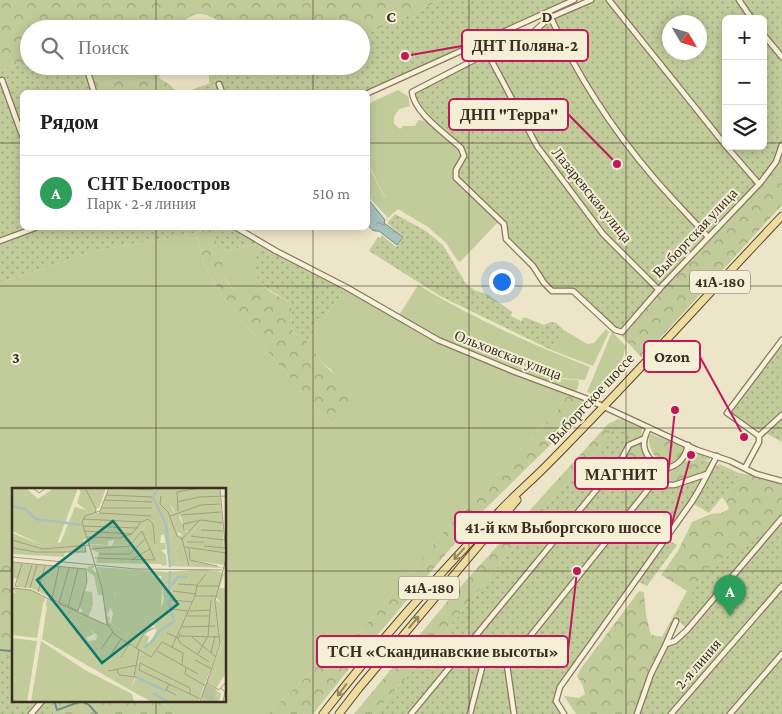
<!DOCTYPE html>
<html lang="ru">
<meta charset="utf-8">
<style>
:root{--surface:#fff;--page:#f6f6f6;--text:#202124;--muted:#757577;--line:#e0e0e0;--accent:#2563eb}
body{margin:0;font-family:"Crimson Pro",serif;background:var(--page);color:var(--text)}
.controls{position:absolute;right:15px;top:15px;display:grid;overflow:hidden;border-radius:8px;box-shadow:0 2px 12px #0003}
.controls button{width:45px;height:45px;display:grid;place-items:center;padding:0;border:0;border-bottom:1px solid var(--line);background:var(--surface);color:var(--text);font:25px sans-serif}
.compass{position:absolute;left:662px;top:15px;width:45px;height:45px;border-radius:50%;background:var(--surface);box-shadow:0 2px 12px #0003;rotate:128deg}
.you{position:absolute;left:501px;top:281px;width:18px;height:18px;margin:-12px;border:4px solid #fff;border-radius:50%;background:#1a73e8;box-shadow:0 0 0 8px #1a73e833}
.badge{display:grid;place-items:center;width:32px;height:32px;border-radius:50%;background:var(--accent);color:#fff;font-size:16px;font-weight:700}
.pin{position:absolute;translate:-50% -41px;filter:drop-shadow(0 1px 2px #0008)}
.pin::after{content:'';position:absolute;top:26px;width:18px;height:15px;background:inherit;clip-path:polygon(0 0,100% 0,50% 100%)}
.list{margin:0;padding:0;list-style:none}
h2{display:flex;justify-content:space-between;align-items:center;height:65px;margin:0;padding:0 20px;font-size:21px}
h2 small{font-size:16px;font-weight:400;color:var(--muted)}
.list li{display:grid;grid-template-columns:32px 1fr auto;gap:15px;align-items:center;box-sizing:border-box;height:75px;padding:0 20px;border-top:1px solid var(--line)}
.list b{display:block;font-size:19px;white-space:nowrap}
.list p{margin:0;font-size:16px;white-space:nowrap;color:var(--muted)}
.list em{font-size:16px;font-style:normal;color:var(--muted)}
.icon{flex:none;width:28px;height:28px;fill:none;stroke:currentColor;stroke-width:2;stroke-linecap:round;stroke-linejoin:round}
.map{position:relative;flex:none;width:782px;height:714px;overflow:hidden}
.search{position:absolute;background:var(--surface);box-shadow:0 2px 12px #0003;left:20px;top:20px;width:350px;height:55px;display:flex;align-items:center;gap:12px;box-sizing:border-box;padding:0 18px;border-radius:28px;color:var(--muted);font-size:19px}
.panel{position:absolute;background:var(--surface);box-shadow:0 2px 12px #0003;left:20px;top:90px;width:350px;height:140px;border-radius:8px}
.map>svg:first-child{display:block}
.grass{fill:#c2cc9b}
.forest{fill:url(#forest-crowns)}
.park{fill:url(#park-dots);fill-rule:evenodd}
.water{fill:url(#water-ripples);stroke:#6f908a}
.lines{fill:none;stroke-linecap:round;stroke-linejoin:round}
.stream{stroke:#6f908a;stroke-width:2}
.street-casing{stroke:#89785d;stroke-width:7}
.primary-casing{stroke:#574531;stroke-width:9}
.street{stroke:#f8f2da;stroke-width:4.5}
.primary{stroke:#efdda0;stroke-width:7}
.oneway{stroke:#948660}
.grid{fill:none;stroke:#392e20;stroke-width:1;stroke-opacity:0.55}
.labels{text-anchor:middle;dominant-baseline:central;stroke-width:4;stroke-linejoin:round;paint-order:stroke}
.shield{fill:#f5efd6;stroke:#716857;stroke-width:1}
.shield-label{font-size:14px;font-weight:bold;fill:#392e20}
.street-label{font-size:15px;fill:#392e20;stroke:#f5efd6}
.inset-river{fill:none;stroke:#a8c1bc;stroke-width:2.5}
.inset-road{fill:none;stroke:#a59c84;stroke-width:1}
.view{fill:#0f766e;fill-opacity:0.15;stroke:#0f766e;stroke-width:2.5}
.inset-edge{fill:none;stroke:#392e20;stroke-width:2.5}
.grid-label{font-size:16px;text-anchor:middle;font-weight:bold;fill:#392e20;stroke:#f5efd6;stroke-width:4;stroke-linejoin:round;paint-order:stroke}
.leader{fill:none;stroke:#c2185b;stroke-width:2}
.callout-dot{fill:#c2185b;stroke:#f5efd6;stroke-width:2}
.callout{fill:#f5efd6;stroke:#c2185b;stroke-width:2}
.callout-label{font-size:16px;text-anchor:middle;font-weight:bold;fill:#392e20}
</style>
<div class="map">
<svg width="782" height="714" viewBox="0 0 782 714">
<defs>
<pattern id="forest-crowns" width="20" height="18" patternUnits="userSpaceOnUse" patternTransform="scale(1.25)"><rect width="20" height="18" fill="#c2cc9b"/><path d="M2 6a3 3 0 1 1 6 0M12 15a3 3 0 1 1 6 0" fill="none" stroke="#9fa67e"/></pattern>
<pattern id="park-dots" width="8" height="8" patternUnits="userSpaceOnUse" patternTransform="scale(1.25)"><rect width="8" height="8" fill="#c2cc9b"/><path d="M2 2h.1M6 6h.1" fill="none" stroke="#9fa67e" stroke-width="1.8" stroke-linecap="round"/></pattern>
<pattern id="water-ripples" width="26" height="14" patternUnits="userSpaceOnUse" patternTransform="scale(1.25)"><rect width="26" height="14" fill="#a8c1bc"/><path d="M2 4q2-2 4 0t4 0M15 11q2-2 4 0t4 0" fill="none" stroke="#8a9d98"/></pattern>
</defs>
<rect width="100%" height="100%" fill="#ede5c7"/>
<g class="grass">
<polygon points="398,90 408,96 410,106 399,109 394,117 394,124 400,129 403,126 415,126 418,120 426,121 428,119 461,148 499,221 460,262 457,260 446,243 428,227 398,209 388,218 369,197 368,164 383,195 387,198 383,194 368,162 368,104"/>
<path d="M 195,233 L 201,249 L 204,265 L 222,296 L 305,396 L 332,424 L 340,418 L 352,395 L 345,391 L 331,369 L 324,365 L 307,341 L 346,288 L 398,317 L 418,285 C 472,318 531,344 590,367 L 585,380 L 561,378 L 569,392 L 558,410 L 446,529 L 348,646 L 316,667 L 268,714 L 175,714 L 159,700 L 225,700 L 225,489 L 14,489 L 14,565 L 0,549 L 0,283 L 95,251 Z"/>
<path d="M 258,243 L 260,245 L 258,252 L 261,284 L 271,292 L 237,292 C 222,279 222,271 220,252 Z"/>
<polygon points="606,329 609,332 593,366 551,350 564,330 587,344 594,343"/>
<polygon points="612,332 626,346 622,360 631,362 601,398 587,392"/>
<path d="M 618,419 C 627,420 636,421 642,428 L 641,442 L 635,441 L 632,435 L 608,424 Z"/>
<polygon points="719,464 739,473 749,475 745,480 733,487 725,497 722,497 739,476 718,466"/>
</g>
<g class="forest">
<path d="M 0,0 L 441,0 L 361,37 L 361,29 L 218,29 L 219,21 C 202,11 191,10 179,29 L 29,29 L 29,60 L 0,71 Z"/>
<polygon points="86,66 170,66 169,70 161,69 159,78 170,85 177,92 138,92 137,91 94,92"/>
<polygon points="209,66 296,66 264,81 240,72 209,83"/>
<polygon points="782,146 782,205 642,358 618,332"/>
<path d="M 208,228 L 211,228 C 214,236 219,245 221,254 C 224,273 221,279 237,292 L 271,292 L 292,304 L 291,328 L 296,334 L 307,341 L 324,365 L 338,377 L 345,391 L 352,395 L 356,403 L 354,408 L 332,424 L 305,396 L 222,296 L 204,265 L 201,249 L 195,233 Z"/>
<polygon points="558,375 562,379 578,380 579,384 575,394 585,398 587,409 477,517 348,670 313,714 268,714 316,667 348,646 446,529 558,410 569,392 554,386 555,377"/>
<polygon points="608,424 613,426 606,440 555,496 424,658 374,714 354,714 451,597"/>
<path d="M 651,434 L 685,447 C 686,456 679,462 672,466 C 656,462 648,451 649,435 Z"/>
<path d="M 639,442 L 641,442 C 644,456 650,465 663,470 L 683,459 L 689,462 L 694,455 L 688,451 L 689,449 L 711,457 L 709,460 L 703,459 L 700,477 L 674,485 L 658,484 L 622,461 L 629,445 Z"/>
<polygon points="750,472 782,481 782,518 679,613 637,714 576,714 564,696 579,698 585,694 583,686 577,676 582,667 639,591 644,592 646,615 651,635 662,637 687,591 661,575 678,551 692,522 711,514 721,513 729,509 726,502 722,497 725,497 733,487 745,480"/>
<polygon points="0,549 14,565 14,661 0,652"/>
<polygon points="43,700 159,700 175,714 54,714"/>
</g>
<g class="park">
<polygon points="441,0 574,0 368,92 186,92 240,72 264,81 296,66 361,66 361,37"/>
<path d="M 592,0 L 782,0 L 782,146 L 776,162 L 630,324 L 618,332 L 573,291 L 552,291 L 533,266 L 506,239 L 505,226 L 460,182 L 455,173 L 464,156 L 461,148 L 420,111 L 412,92 L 503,45 L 519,42 L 548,19 ZM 726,19 L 763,19 L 763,146 L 726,146 ZM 670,22 L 700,22 L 700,52 L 670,52 Z"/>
<polygon points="29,60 29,66 86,66 94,92 22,92 22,228 208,228 195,233 95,251 0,283 0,71"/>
<polygon points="395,214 426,231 443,245 465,282 474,290 489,295 512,312 511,316 521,321 524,317 544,325 551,322 556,323 564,330 551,350 440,296 369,251 378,237 380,238 382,235 396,247 404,237 388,224 388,222"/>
<path d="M 211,228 L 237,228 L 346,288 L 307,341 L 296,334 L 291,328 L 292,304 C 265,285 246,285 260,245 L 258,243 L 220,252 Z"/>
<polygon points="782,338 782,442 760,430 743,425 727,413"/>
<polygon points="613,426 632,435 635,441 629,445 622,461 644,476 667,485 700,477 701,460 703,459 739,476 709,513 692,503 666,539 677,545 647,586 637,581 560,687 556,701 564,714 374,714 424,658 555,496 606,440"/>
<polygon points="782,518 782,714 637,714 663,649 675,641 687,629 677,619 679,613 711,565 777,524"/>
<polygon points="0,652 14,661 14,700 43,700 54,714 0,714"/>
</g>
<path class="water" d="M 368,199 L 385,220 L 384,223 L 403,237 L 397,245 L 379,231 C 363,233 367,209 368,199 Z"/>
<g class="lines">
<g class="stream">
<polyline points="0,650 10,651 14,649"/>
<polyline points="54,700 57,710 82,701 89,705 97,714"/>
</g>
<g class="street-casing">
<g id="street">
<path d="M 591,0 L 549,18 L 525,40 L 503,45 L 412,92 C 414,113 446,134 461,148 L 464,156 L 456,170 L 456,178 L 504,224 L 506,239 L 533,266 L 544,283 L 552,291 L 573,291 L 615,330 L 622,332 L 662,286 L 761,182 L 776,162 L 782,145"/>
<polyline points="609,0 726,146"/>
<polyline points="739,0 752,19"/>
<path d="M 551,18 C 577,75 613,130 654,178 C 671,198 690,217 708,237"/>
<polyline points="763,34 782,57"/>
<polyline points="488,54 537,146 603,234 659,290"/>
<polyline points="86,66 94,92"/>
<polyline points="2,80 22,135"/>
<polyline points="219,84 222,92"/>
<polyline points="368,93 574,0"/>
<polyline points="726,146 759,184"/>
<polyline points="237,228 276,251 346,287 438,340 515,372 585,398 697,450 730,461 756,474 782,481"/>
<polyline points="0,241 35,228"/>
<path d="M 649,428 C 638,446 646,460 664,469 C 678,466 685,459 688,445"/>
<polyline points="759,436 727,413 782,340"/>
<polyline points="621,460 660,485 674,485 707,474"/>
<polyline points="745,468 759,442 759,436 782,415"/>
<polyline points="470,644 485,656 470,714"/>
<polyline points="666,644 676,621"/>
<polyline points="31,714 43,700"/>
<polyline points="411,714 621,460 629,445 643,439"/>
<polyline points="514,714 507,665 654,482"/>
<path d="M 564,714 L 556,701 L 560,687 L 691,503 C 701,488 708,472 717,456"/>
<polyline points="637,714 651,674 666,644 675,641 687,630 782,518"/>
<polyline points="671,714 782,586"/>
<polyline points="730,714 782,654"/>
</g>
</g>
<g class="primary-casing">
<g id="primary">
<path d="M 323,714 C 377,644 436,577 497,514 C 511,498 528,484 543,469 C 625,387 702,300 782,216"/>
<polyline points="339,714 359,688 517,500"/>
</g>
</g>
<use href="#street" class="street"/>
<use href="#primary" class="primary"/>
</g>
<defs><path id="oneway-shaft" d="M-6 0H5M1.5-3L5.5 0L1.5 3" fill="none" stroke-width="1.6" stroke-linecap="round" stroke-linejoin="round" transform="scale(1.25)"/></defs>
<g class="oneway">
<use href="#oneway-shaft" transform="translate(459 554) rotate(132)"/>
<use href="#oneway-shaft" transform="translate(414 622) rotate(-50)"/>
<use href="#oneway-shaft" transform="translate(342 690) rotate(127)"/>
</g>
<path class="grid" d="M 156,0 L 156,29M 313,0 L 313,29M 469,0 L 469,714M 626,0 L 626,714M 156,66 L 156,92M 313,66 L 313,92M 0,143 L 22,143M 368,143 L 726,143M 763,143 L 782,143M 156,228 L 156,489M 313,228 L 313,714M 0,286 L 782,286M 0,428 L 782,428M 0,571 L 14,571M 225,571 L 782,571M 156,700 L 156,714"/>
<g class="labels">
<g class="shield">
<rect x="690" y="270.5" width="60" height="23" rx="4"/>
<rect x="399" y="576.5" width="60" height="23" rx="4"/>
</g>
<g class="shield-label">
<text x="720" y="282">41А-180</text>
<text x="429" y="588">41А-180</text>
</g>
<g class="street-label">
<text transform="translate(592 195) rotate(51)">Лазаревская улица</text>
<text transform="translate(695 233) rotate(-47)">Выборгская улица</text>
<text transform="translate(508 355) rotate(21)">Ольховская улица</text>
<text transform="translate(591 399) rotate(-47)">Выборгское шоссе</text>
<text transform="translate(698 664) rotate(-49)">2-я линия</text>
</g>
</g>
<g transform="translate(12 488)">
<rect width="214" height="214" fill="#ede5c7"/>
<path d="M 76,78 L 83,78 L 80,81 L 84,85 L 87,82 L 130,84 L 151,91 L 148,130 L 126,155 L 99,135 L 107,105 L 103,104 L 101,114 L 92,114 L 91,107 L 86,107 L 82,88 L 75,83 ZM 207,100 L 214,100 L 214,185 L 204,200 L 196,194 L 202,188 L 214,144 L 214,139 L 207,138 L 204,121 L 204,112 L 209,115 L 204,109 ZM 72,103 L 80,104 L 81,117 L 76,130 L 67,125 L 71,123 L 67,119 ZM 124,189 L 163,207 L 160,214 L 140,214 L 118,202 Z" fill="#c2cc9b"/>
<path d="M 0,0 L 14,0 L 26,11 L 42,0 L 66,0 L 45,56 L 30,57 L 0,43 ZM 145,0 L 162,0 L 165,25 L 145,2 L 141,9 ZM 69,3 L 84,22 L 99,52 L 108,50 L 133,32 L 134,38 L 117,57 L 100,58 L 102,52 L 96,53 L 96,57 L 79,56 L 79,60 L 75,51 L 48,56 L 63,19 L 74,22 L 65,15 ZM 166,27 L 175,45 L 187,35 L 174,53 L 172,63 L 163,60 L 166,76 L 178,72 L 213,80 L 158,78 L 151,41 L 157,36 L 161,56 L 169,56 L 167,48 L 171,47 L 166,44 L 165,47 L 164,42 ZM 148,55 L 153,55 L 154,61 L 149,62 L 154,67 L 155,77 L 150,78 L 143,58 ZM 85,79 L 155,84 L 191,81 L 206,83 L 212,86 L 201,83 L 176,83 L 177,93 L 169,88 L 159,103 L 160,134 L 145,144 L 142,139 L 152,112 L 149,88 L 87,82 L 84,85 ZM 104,103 L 107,104 L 107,110 L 103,127 L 99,135 L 101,125 L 98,119 ZM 0,104 L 31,116 L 25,150 L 0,147 ZM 35,118 L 77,140 L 82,146 L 74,150 L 76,153 L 84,152 L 85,148 L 90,151 L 104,187 L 123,189 L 118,202 L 30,151 ZM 207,138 L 213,139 L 214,144 L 202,188 L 196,196 L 209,206 L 207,214 L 192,214 L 188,210 L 209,157 ZM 0,150 L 25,153 L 15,214 L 0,214 ZM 29,153 L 73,182 L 120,206 L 122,214 L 19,214 Z" fill="#c2cc9b"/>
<path d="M 195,197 L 204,201 L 202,214 L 190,209 Z" fill="#b9c19a"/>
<path d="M 66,0 L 94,0 L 87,20 L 80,21 ZM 97,0 L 145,0 L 141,9 L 146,1 L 150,3 L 149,7 L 153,8 L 163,26 L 159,11 L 158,2 L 162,0 L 208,0 L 213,77 L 178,72 L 166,76 L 163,60 L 172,63 L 174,53 L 186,37 L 179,44 L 174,43 L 168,27 L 164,41 L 170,56 L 161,56 L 157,36 L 151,41 L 153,46 L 149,47 L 148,57 L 143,58 L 150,76 L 84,75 L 87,65 L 81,62 L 79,57 L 117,58 L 134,38 L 133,33 L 129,34 L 120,46 L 99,52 L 75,49 L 70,32 L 87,25 ZM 0,45 L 30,57 L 71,52 L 74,64 L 53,64 L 52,69 L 0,66 ZM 0,74 L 74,81 L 75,92 L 66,123 L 19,100 L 4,99 L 6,91 L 0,90 ZM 175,83 L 201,83 L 212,86 L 203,114 L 209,153 L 186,214 L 160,214 L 162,207 L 131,191 L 94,185 L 98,169 L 88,163 L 92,157 L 89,151 L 77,140 L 34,118 L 35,110 L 94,137 L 92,114 L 101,114 L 95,127 L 98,130 L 97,134 L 127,155 L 132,146 L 137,149 L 135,157 L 145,144 L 163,132 L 159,125 L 159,103 L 169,88 L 177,92 ZM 0,100 L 19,102 L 34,109 L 31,116 L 5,107 Z" fill="#c2cc9b"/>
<path class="inset-river" d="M 146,0 L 141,10 L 154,36 L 158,79M 0,18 L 13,21 L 24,31 L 70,37M 159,98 L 166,89 L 176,89M 132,160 L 142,152 L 145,145 L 162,133 L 156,114 L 160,110 L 157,107 L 158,83M 124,189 L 154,203M 141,205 L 156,214"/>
<path class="inset-road" d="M 21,0 L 27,5 L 34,0M 73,0 L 84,21 L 83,25M 97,0 L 88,23 L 73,28 L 70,34 L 90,100 L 95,135 L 103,147 L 139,169 L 150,154 L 171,165 L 170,177M 102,0 L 141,2M 208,0 L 214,67M 165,4 L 188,0M 165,4 L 166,23M 94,7 L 140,9M 149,8 L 148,16 L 156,24 L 165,48 L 170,51 L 177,78M 92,12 L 140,14M 165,14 L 187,9 L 214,8M 90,20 L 140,20M 87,25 L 139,28M 169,27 L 209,24M 158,28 L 189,17 L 208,16M 71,31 L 130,34 L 136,31M 136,31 L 141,36 L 143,56M 71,38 L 126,40M 172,42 L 171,36 L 190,32 L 211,35M 189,42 L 211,43M 72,43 L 120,46M 179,48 L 212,52 L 214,49M 75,49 L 107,50 L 120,46 L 129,34M 170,51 L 187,33M 175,54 L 192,54M 73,58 L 74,64 L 24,64 L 1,60 L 0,52 L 31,61 L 78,57M 192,58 L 213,60M 173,59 L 214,65M 177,60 L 178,72 L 205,78M 79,61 L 117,58 L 130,43 L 143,72 L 83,70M 87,66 L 118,66 L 134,50M 0,69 L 124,81 L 210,82M 119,72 L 138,61M 0,74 L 74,81 L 75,94 L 66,123 L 40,111 L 47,79M 166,96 L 184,97M 185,98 L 208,98M 6,99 L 3,98 L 10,76M 0,100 L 19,102 L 41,113M 13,100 L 20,77M 18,100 L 25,77M 161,103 L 184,106M 26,104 L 33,78M 183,108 L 204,108M 160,112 L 180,114M 46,115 L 97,138M 47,115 L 57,80M 56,119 L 66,81M 160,121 L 176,123M 178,123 L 198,122M 175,128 L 198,128M 170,139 L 203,138M 155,145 L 166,150 L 169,145M 168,148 L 208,149M 180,149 L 204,169M 166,150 L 168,155 L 197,174M 160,159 L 183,108 L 185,97 L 194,86M 124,160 L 132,145 L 142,140M 89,161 L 101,144M 145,163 L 186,186M 199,165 L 203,148M 186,166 L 196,148 L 199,112M 98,168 L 109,151M 109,169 L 117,156M 183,172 L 200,181M 174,179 L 173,186 L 194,198M 105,181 L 107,187 L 124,189M 96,183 L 126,177M 122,189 L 127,162M 195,195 L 207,202 L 214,194M 157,196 L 154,202 L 164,207M 209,200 L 213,204 L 211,214M 178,206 L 178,200 L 128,175 L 127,182 L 178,206 L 188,211M 188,214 L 208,156 L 203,113 L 214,71"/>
<path class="view" d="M 101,33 L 166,116 L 90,175 L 25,92 Z"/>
<rect width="214" height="214" class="inset-edge"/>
</g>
<g class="grid-label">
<text x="391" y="22">C</text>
<text x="547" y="22">D</text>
<text x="16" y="363">3</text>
</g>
<path class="leader" d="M405 56L462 46M617 164L568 114M744 437L700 357M675 410L668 474M691 455L671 527M577 571L568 651"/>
<g class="callout-dot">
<circle cx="405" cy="56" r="5"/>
<circle cx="617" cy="164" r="5"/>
<circle cx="744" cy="437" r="5"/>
<circle cx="675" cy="410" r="5"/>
<circle cx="691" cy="455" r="5"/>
<circle cx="577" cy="571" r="5"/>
</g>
<g class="callout">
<rect x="462" y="30" width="126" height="31" rx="5"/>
<rect x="449" y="99" width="119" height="31" rx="5"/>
<rect x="644" y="341" width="56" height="31" rx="5"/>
<rect x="575" y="458" width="93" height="31" rx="5"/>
<rect x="455" y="512" width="216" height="31" rx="5"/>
<rect x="317" y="636" width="251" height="31" rx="5"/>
</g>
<g class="callout-label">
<text x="525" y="51">ДНТ Поляна-2</text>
<text x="509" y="120">ДНП "Терра"</text>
<text x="672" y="362">Ozon</text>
<text x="621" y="480">МАГНИТ</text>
<text x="563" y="533">41-й км Выборгского шоссе</text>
<text x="443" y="657">ТСН «Скандинавские высоты»</text>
</g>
</svg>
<div class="controls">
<button>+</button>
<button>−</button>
<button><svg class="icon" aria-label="layers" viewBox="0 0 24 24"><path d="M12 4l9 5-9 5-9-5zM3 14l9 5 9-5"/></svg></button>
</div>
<svg class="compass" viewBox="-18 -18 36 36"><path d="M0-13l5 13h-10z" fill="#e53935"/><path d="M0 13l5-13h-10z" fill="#757577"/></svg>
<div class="you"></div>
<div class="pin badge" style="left:730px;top:616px;background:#2e9e5b">A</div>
<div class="search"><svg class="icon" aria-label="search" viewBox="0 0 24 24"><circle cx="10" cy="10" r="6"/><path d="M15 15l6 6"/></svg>Поиск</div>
<section class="panel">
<h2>Рядом<small></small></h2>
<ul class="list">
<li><span class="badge" style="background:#2e9e5b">A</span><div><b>СНТ Белоостров</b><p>Парк · 2-я линия</p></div><em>510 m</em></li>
</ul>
</section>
</div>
